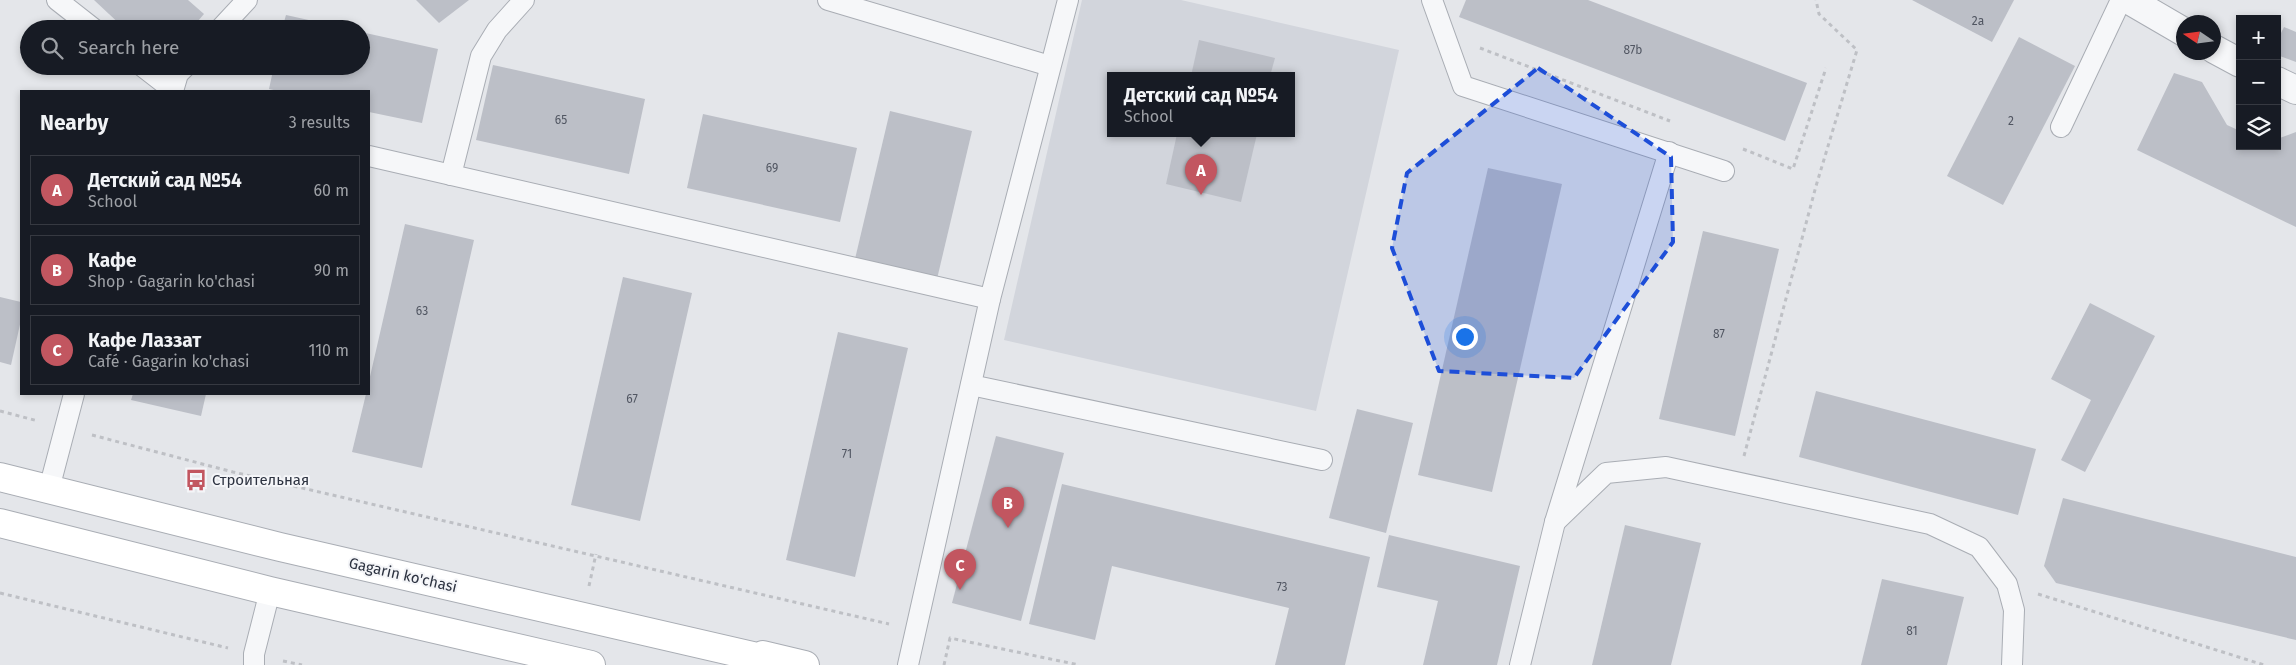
<!DOCTYPE html>
<meta charset="utf-8">
<style>
:root{--surface:#171b24;--page:#242831;--text:#f1f3f6;--muted:#9ea1a6;--line:#363941;--accent:#c25660}
body{margin:0;font-family:"Fira Sans",sans-serif;background:var(--page);color:var(--text)}
.controls{position:absolute;right:15px;top:15px;display:grid;overflow:hidden;border-radius:0px;box-shadow:0 2px 8px #0003}
.controls button{width:45px;height:45px;display:grid;place-items:center;padding:0;border:0;border-bottom:1px solid var(--line);background:var(--surface);color:var(--text);font:25px sans-serif}
.compass{position:absolute;left:2176px;top:15px;width:45px;height:45px;border-radius:50%;background:var(--surface);box-shadow:0 2px 8px #0003;rotate:283deg}
.you{position:absolute;left:1464px;top:336px;width:18px;height:18px;margin:-12px;border:4px solid #fff;border-radius:50%;background:#1a73e8;box-shadow:0 0 0 8px #1a73e833}
.badge{display:grid;place-items:center;width:32px;height:32px;border-radius:50%;background:var(--accent);color:#fff;font-size:16px;font-weight:700}
.pin{position:absolute;translate:-50% -41px;filter:drop-shadow(0 1px 2px #0008)}
.pin::after{content:'';position:absolute;top:26px;width:18px;height:15px;background:inherit;clip-path:polygon(0 0,100% 0,50% 100%)}
.popup{position:absolute;left:1107px;top:72px;width:188px;height:65px;box-sizing:border-box;display:grid;place-content:center;border-radius:0px;background:var(--surface);filter:drop-shadow(0 1px 4px #0005);font-size:16px;white-space:nowrap;color:var(--muted)}
.popup b{font-size:19px;color:var(--text)}
.popup::after{content:'';position:absolute;left:50%;top:100%;margin-left:-10px;border:10px solid transparent;border-top-color:var(--surface)}
.list{margin:0;padding:0;list-style:none}
h2{display:flex;justify-content:space-between;align-items:center;height:65px;margin:0;padding:0 20px;font-size:21px}
h2 small{font-size:16px;font-weight:400;color:var(--muted)}
.list li{display:grid;grid-template-columns:32px 1fr auto;gap:15px;align-items:center;box-sizing:border-box;height:70px;margin:0 10px 10px;padding:0 10px;border:1px solid var(--line);border-radius:0px}
.list b{display:block;font-size:19px;white-space:nowrap}
.list p{margin:0;font-size:16px;white-space:nowrap;color:var(--muted)}
.list em{font-size:16px;font-style:normal;color:var(--muted)}
.icon{flex:none;width:28px;height:28px;fill:none;stroke:currentColor;stroke-width:2;stroke-linecap:round;stroke-linejoin:round}
.map{position:relative;flex:none;width:2296px;height:665px;overflow:hidden}
.search{position:absolute;background:var(--surface);box-shadow:0 2px 8px #0003;left:20px;top:20px;width:350px;height:55px;display:flex;align-items:center;gap:12px;box-sizing:border-box;padding:0 18px;border-radius:28px;color:var(--muted);font-size:19px}
.panel{position:absolute;background:var(--surface);box-shadow:0 2px 8px #0003;left:20px;top:90px;width:350px;height:305px;border-radius:0px}
.map>svg:first-child{display:block}
.built{fill:#d2d5dc;fill-rule:evenodd}
.building{fill:#bcbfc7}
.lines{fill:none;stroke-linecap:round;stroke-linejoin:round}
.service-casing{stroke:#a9adb4;stroke-width:22}
.minor-casing{stroke:#a9adb4;stroke-width:30}
.secondary-casing{stroke:#a9adb4;stroke-width:30}
.path{stroke:#bec0c5;stroke-width:3;stroke-dasharray:4 4;stroke-linecap:butt}
.service{stroke:#f6f7f9;stroke-width:20}
.minor{stroke:#f6f7f9;stroke-width:28}
.secondary{stroke:#fff;stroke-width:28}
.marked{fill:#1d4ed8;fill-opacity:0.2;stroke:#1d4ed8;stroke-width:4;stroke-dasharray:10 6;stroke-linejoin:round}
.labels{text-anchor:middle;dominant-baseline:central;stroke-width:4;stroke-linejoin:round;paint-order:stroke}
.number-label{font-size:12px;fill:#515662}
.poi-label{font-size:15px;fill:#2d3341;stroke:#f4f5f8;text-anchor:start}
.street-label{font-size:15px;fill:#2d3341;stroke:#f4f5f8}
</style>
<div class="map">
<svg width="2296" height="665" viewBox="0 0 2296 665">
<rect width="100%" height="100%" fill="#e4e6ea"/>
<path class="built" d="M 1082,0 L 1181,0 L 1399,50 L 1316,411 L 1004,340 ZM 1111,76 L 1291,76 L 1291,134 L 1111,134 Z"/>
<g class="building">
<polygon points="94,0 188,0 204,14 191,29 125,29"/>
<polygon points="416,0 469,0 439,23"/>
<polygon points="1466,0 1588,0 1807,83 1785,141 1459,17"/>
<polygon points="1912,0 2014,0 1992,42"/>
<polygon points="286,15 345,28 344,29 282,29"/>
<polygon points="2284,27 2296,32 2296,62 2277,55 2277,41"/>
<polygon points="361,32 438,49 422,123 369,112 369,91 278,91 269,89 274,66 361,66"/>
<polygon points="2019,37 2075,66 2003,205 1947,176"/>
<polygon points="1199,40 1275,58 1270,76 1191,76"/>
<polygon points="493,65 645,99 629,174 476,140"/>
<polygon points="2174,73 2202,82 2227,125 2240,131 2240,146 2277,146 2277,139 2296,132 2296,227 2137,150"/>
<polygon points="890,111 972,131 937,279 855,259"/>
<polygon points="703,114 857,148 840,222 687,188"/>
<polygon points="1177,134 1257,134 1241,202 1166,184"/>
<polygon points="1488,168 1562,184 1492,492 1418,475"/>
<polygon points="405,224 474,240 422,468 352,452 366,394 369,394 369,381"/>
<polygon points="1703,231 1779,249 1735,436 1659,419"/>
<polygon points="623,277 692,293 640,521 571,505"/>
<polygon points="0,297 21,302 21,320 11,365 0,362"/>
<polygon points="2090,303 2155,336 2085,472 2061,460 2091,400 2051,379"/>
<polygon points="838,332 908,348 855,577 786,560"/>
<polygon points="1816,391 2036,449 2018,515 1799,457"/>
<polygon points="133,394 206,394 201,416 131,400"/>
<polygon points="1357,409 1413,423 1386,533 1329,518"/>
<polygon points="996,436 1064,453 1021,621 952,603"/>
<polygon points="1062,484 1370,557 1345,665 1275,665 1289,608 1112,566 1095,640 1029,624"/>
<polygon points="2063,498 2296,557 2296,640 2056,583 2044,566"/>
<polygon points="1625,525 1701,543 1671,665 1592,665"/>
<polygon points="1389,535 1520,566 1497,665 1423,665 1438,601 1377,587"/>
<polygon points="1882,579 1964,597 1947,665 1861,665"/>
</g>
<g class="lines">
<g class="service-casing">
<g id="service">
<polyline points="57,0 94,29"/>
<polyline points="828,0 1050,66"/>
<polyline points="1432,0 1463,86 1724,171"/>
<polyline points="220,29 247,0"/>
<polyline points="142,66 173,90"/>
<polyline points="173,91 178,74 186,66"/>
<polyline points="2061,127 2121,0"/>
<polyline points="369,156 990,299"/>
<polyline points="451,175 481,56 497,30 524,0"/>
<polyline points="971,385 1322,460"/>
<polyline points="49,489 74,394"/>
<polyline points="1555,522 1606,473 1666,467 1930,524 1979,547 2007,584 2014,610 2012,665"/>
<polyline points="254,665 254,654 270,591"/>
<polyline points="908,665 990,299 1068,0"/>
<polyline points="1520,665 1555,522 1669,152"/>
</g>
</g>
<g class="minor-casing">
<g id="minor">
<polyline points="2129,0 2184,32"/>
<polyline points="2214,49 2240,63"/>
<polyline points="2277,81 2296,90"/>
</g>
</g>
<g class="secondary-casing">
<g id="secondary">
<polyline points="0,477 280,547 761,658 763,655 805,665"/>
<polyline points="0,523 270,591 591,665"/>
</g>
</g>
<g class="path">
<polyline points="1480,48 1670,121"/>
<polyline points="1743,149 1793,169 1826,68"/>
<polyline points="0,411 38,421"/>
<polyline points="92,435 233,472 889,624"/>
<polyline points="1744,456 1816,186 1857,50 1819,14 1816,0"/>
<polyline points="589,586 596,554"/>
<polyline points="0,593 228,648"/>
<polyline points="2038,594 2264,665"/>
<polyline points="283,661 302,665"/>
<polyline points="944,665 950,638 1079,665"/>
</g>
<use href="#service" class="service"/>
<use href="#minor" class="minor"/>
<use href="#secondary" class="secondary"/>
</g>
<path class="marked" d="M 1538,68 L 1671,157 L 1673,242 L 1574,378 L 1439,371 L 1392,248 L 1407,173 Z"/>
<defs>
<g id="bus-bare" transform="scale(1.725)"><path d="M-5-6H5V4H4V6H2V4H-2V6H-4V4H-5ZM-3.5-4V0h7V-4ZM-3.5 1.2v1.5H-2V1.2ZM2 1.2v1.5H3.5V1.2Z" fill="#c25660" stroke="#f4f5f8" stroke-width="2.5" paint-order="stroke"/></g>
</defs>
<g fill-rule="evenodd">
<use href="#bus-bare" x="196" y="480"/>
</g>
<g class="labels">
<g class="number-label">
<text x="1978" y="21">2a</text>
<text x="1633" y="50">87b</text>
<text x="561" y="120">65</text>
<text x="2011" y="121">2</text>
<text x="772" y="168">69</text>
<text x="422" y="311">63</text>
<text x="1719" y="334">87</text>
<text x="632" y="399">67</text>
<text x="847" y="454">71</text>
<text x="1282" y="587">73</text>
<text x="1912" y="631">81</text>
</g>
<g class="poi-label">
<text x="212" y="480">Строительная</text>
</g>
<g class="street-label">
<text transform="translate(403 575) rotate(13)">Gagarin ko'chasi</text>
</g>
</g>
</svg>
<div class="controls">
<button>+</button>
<button>−</button>
<button><svg class="icon" aria-label="layers" viewBox="0 0 24 24"><path d="M12 4l9 5-9 5-9-5zM3 14l9 5 9-5"/></svg></button>
</div>
<svg class="compass" viewBox="-18 -18 36 36"><path d="M0-13l5 13h-10z" fill="#e53935"/><path d="M0 13l5-13h-10z" fill="#9ea1a6"/></svg>
<div class="you"></div>
<div class="pin badge" style="left:1201px;top:195px">A</div>
<div class="popup"><b>Детский сад №54</b>School</div>
<div class="pin badge" style="left:1008px;top:528px">B</div>
<div class="pin badge" style="left:960px;top:590px">C</div>
<div class="search"><svg class="icon" aria-label="search" viewBox="0 0 24 24"><circle cx="10" cy="10" r="6"/><path d="M15 15l6 6"/></svg>Search here</div>
<section class="panel">
<h2>Nearby<small>3 results</small></h2>
<ul class="list">
<li><span class="badge">A</span><div><b>Детский сад №54</b><p>School</p></div><em>60 m</em></li>
<li><span class="badge">B</span><div><b>Кафе</b><p>Shop · Gagarin ko'chasi</p></div><em>90 m</em></li>
<li><span class="badge">C</span><div><b>Кафе Лаззат</b><p>Café · Gagarin ko'chasi</p></div><em>110 m</em></li>
</ul>
</section>
</div>
